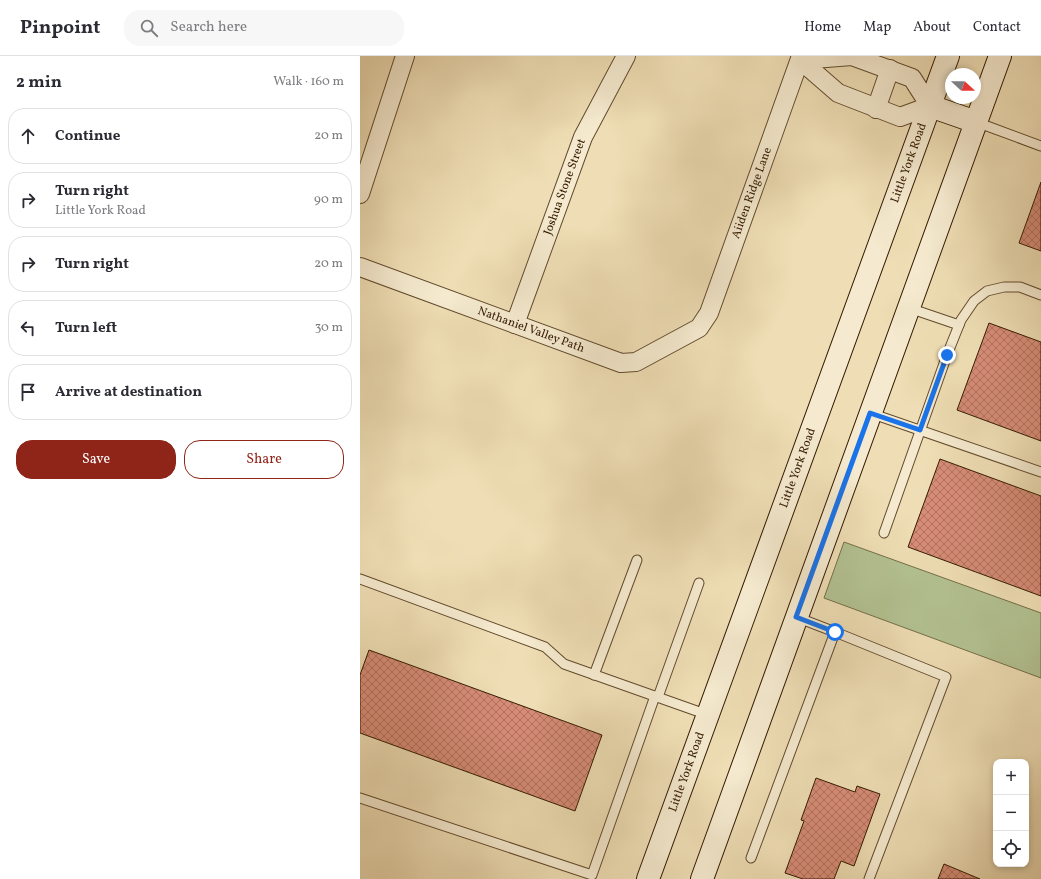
<!DOCTYPE html>
<meta charset="utf-8">
<style>
:root{--surface:#fff;--page:#f7f7f7;--text:#2b2b33;--muted:#7c7c81;--line:#e1e1e2;--accent:#8f2418}
body{margin:0;font-family:Vollkorn,serif;background:var(--page);color:var(--text)}
.controls{position:absolute;right:12px;bottom:12px;display:grid;overflow:hidden;border-radius:8px;box-shadow:0 2px 6px #0003}
.controls button{width:36px;height:36px;display:grid;place-items:center;padding:0;border:0;border-bottom:1px solid var(--line);background:var(--surface);color:var(--text);font:20px sans-serif}
.compass{position:absolute;left:585px;top:12px;width:36px;height:36px;border-radius:50%;background:var(--surface);box-shadow:0 2px 6px #0003;rotate:111deg}
.stop{position:absolute;width:12px;height:12px;margin:-9px;border:3px solid #1a73e8;border-radius:50%;background:#fff}
.stop.end{background:#1a73e8;border-color:#fff;box-shadow:0 1px 4px #0008}
.list{margin:0;padding:0;list-style:none}
h2{display:flex;justify-content:space-between;align-items:center;height:52px;margin:0;padding:0 16px;font-size:17px}
h2 small{font-size:13px;font-weight:400;color:var(--muted)}
.list li{display:grid;grid-template-columns:26px 1fr auto;gap:12px;align-items:center;box-sizing:border-box;height:56px;margin:0 8px 8px;padding:0 8px;border:1px solid var(--line);border-radius:16px}
.list b{display:block;font-size:15px;white-space:nowrap}
.list p{margin:0;font-size:13px;white-space:nowrap;color:var(--muted)}
.list em{font-size:13px;font-style:normal;color:var(--muted)}
.actions{display:flex;gap:8px;padding:12px 16px}
.actions a{flex:1;padding:9px 0;border:1px solid var(--accent);border-radius:16px;text-align:center;font-size:14px;color:var(--accent)}
.actions .main{background:var(--accent);color:#fff}
.icon{flex:none;width:22px;height:22px;fill:none;stroke:currentColor;stroke-width:2;stroke-linecap:round;stroke-linejoin:round}
.map{position:relative;flex:none;width:681px;height:823px;overflow:hidden}
header{display:flex;align-items:center;gap:24px;box-sizing:border-box;height:56px;padding:0 20px;background:var(--surface);border-bottom:1px solid var(--line)}
header strong{font-size:19px}
nav{display:flex;gap:22px;margin-inline-start:auto;font-size:14px}
.search{width:280px;height:36px;background:var(--page);display:flex;align-items:center;gap:10px;box-sizing:border-box;padding:0 14px;border-radius:16px;color:var(--muted);font-size:15px}
main{display:flex}
aside{flex:1;background:var(--surface)}
.map>svg:first-child{display:block}
.grass{fill:#b3c292;stroke:#746e49}
.building{fill:url(#building-cross-hatch);stroke:#341a00}
.lines{fill:none;stroke-linecap:round;stroke-linejoin:round}
.service-casing{stroke:#634b2d;stroke-width:11}
.minor-casing{stroke:#634b2d;stroke-width:20}
.secondary-casing{stroke:#341a00;stroke-width:24}
.service{stroke:#f5eacf;stroke-width:9}
.minor{stroke:#f5eacf;stroke-width:18}
.secondary{stroke:#f5eacf;stroke-width:22}
.route{stroke:#1a73e8;stroke-width:5}
.labels{text-anchor:middle;dominant-baseline:central;stroke-width:3.5;stroke-linejoin:round;paint-order:stroke}
.street-label{font-size:12px;fill:#341a00;stroke:#f5eacf}
</style>
<header>
<strong>Pinpoint</strong>
<div class="search"><svg class="icon" aria-label="search" viewBox="0 0 24 24"><circle cx="10" cy="10" r="6"/><path d="M15 15l6 6"/></svg>Search here</div>
<nav><a>Home</a><a>Map</a><a>About</a><a>Contact</a></nav>
</header>
<main>
<aside>
<h2>2 min<small>Walk · 160 m</small></h2>
<ul class="list">
<li><svg class="icon" aria-label="ahead" viewBox="0 0 24 24"><path d="M12 20V5M6 11l6-6 6 6"/></svg><div><b>Continue</b></div><em>20 m</em></li>
<li><svg class="icon" aria-label="right" viewBox="0 0 24 24"><path d="M7 20v-9h11M14 6l5 5-5 5"/></svg><div><b>Turn right</b><p>Little York Road</p></div><em>90 m</em></li>
<li><svg class="icon" aria-label="right" viewBox="0 0 24 24"><path d="M7 20v-9h11M14 6l5 5-5 5"/></svg><div><b>Turn right</b></div><em>20 m</em></li>
<li><svg class="icon" aria-label="left" viewBox="0 0 24 24"><path d="M17 20v-9H6M10 6l-5 5 5 5"/></svg><div><b>Turn left</b></div><em>30 m</em></li>
<li><svg class="icon" aria-label="arrive" viewBox="0 0 24 24"><path d="M6 21V4h12l-3 4 3 4H6"/></svg><div><b>Arrive at destination</b></div></li>
</ul>
<div class="actions"><a class="main">Save</a><a>Share</a></div>
</aside>
<div class="map">
<svg width="681" height="823" viewBox="0 0 681 823">
<defs>
<pattern id="building-cross-hatch" width="8" height="8" patternUnits="userSpaceOnUse"><rect width="8" height="8" fill="#d78c77"/><path d="M0 0l8 8M0 8l8-8" fill="none" stroke="#af725f"/></pattern>
</defs>
<rect width="100%" height="100%" fill="#efdeb5"/>
<filter id="stains"><feTurbulence type="fractalNoise" baseFrequency=".005" numOctaves="4"/><feColorMatrix values="0 0 0 0 .2 0 0 0 0 .09 0 0 0 0 .02 0 0 0 .5 -.17"/></filter>
<radialGradient id="worn" r=".72"><stop offset=".6" stop-color="#630" stop-opacity="0"/><stop offset="1" stop-color="#630" stop-opacity=".3"/></radialGradient>
<polygon class="grass" points="484,486 681,557 681,622 464,542"/>
<g class="building">
<polygon points="681,126 681,195 659,187"/>
<polygon points="629,267 681,286 681,385 597,354"/>
<polygon points="580,403 681,440 681,540 548,491"/>
<polygon points="9,594 242,679 215,755 0,677 0,619"/>
<polygon points="456,722 495,736 497,730 520,738 494,810 481,805 474,823 443,823 425,817 444,765 441,764"/>
<polygon points="584,808 620,823 578,823"/>
</g>
<g class="lines">
<g class="service-casing">
<g id="service">
<polyline points="616,66 681,90"/>
<polyline points="549,252 599,269"/>
<polyline points="510,357 681,416"/>
<polyline points="524,477 587,299 601,264 614,245 627,235 644,231 660,231 681,239"/>
<polyline points="0,523 185,591 204,608 348,659"/>
<polyline points="475,576 586,621 509,823"/>
<polyline points="234,619 277,504"/>
<polyline points="298,641 339,527"/>
<polyline points="0,742 232,819 295,640"/>
<polyline points="391,802 475,576 436,561"/>
</g>
</g>
<g class="minor-casing">
<g id="minor">
<polygon points="492,0 552,22 570,50 540,61 478,37 440,4"/>
<polyline points="516,53 530,13"/>
<polyline points="0,138 45,0"/>
<polyline points="0,211 261,307 276,306 339,272 349,257 441,0"/>
<polyline points="155,268 223,81 266,0"/>
</g>
</g>
<g class="secondary-casing">
<g id="secondary">
<polyline points="570,50 616,66"/>
<polyline points="288,823 588,0"/>
<polyline points="342,823 640,0"/>
</g>
</g>
<use href="#service" class="service"/>
<use href="#minor" class="minor"/>
<use href="#secondary" class="secondary"/>
</g>
<g class="lines">
<polyline class="route" points="475,576 436,561 510,357 560,374 587,299"/>
</g>
<g class="labels">
<g class="street-label">
<text transform="translate(549 107) rotate(-70)">Little York Road</text>
<text transform="translate(205 131) rotate(-70)">Joshua Stone Street</text>
<text transform="translate(392 137) rotate(-70)">Aiiden Ridge Lane</text>
<text transform="translate(171 274) rotate(20)">Nathaniel Valley Path</text>
<text transform="translate(438 412) rotate(-70)">Little York Road</text>
<text transform="translate(327 716) rotate(-70)">Little York Road</text>
</g>
</g>
<rect width="100%" height="100%" filter="url(#stains)"/>
<rect width="100%" height="100%" fill="url(#worn)"/>
</svg>
<div class="controls">
<button>+</button>
<button>−</button>
<button><svg class="icon" aria-label="locate" viewBox="0 0 24 24"><circle cx="12" cy="12" r="6"/><path d="M12 2v4M12 18v4M2 12h4M18 12h4"/></svg></button>
</div>
<svg class="compass" viewBox="-18 -18 36 36"><path d="M0-13l5 13h-10z" fill="#e53935"/><path d="M0 13l5-13h-10z" fill="#7c7c81"/></svg>
<div class="stop" style="left:475px;top:576px"></div>
<div class="stop end" style="left:587px;top:299px"></div>
</div>
</main>
